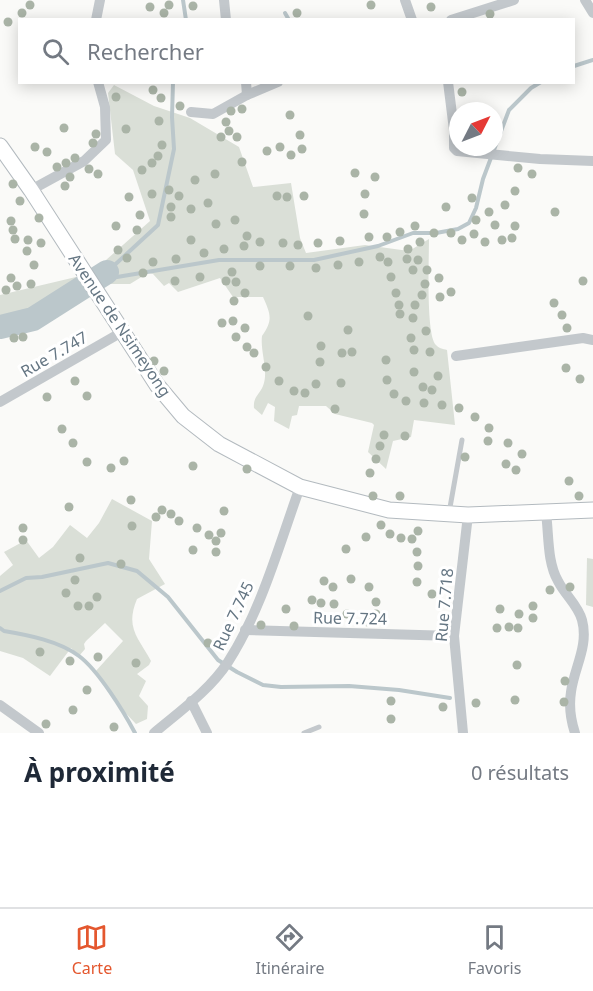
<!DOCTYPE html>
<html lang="fr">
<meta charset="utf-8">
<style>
:root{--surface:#fff;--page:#f6f6f7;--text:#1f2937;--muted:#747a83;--line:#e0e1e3;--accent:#e4572e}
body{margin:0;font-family:"Noto Sans",sans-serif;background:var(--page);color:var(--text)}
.compass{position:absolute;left:449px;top:102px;width:54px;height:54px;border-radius:50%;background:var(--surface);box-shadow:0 3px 15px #0003;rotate:48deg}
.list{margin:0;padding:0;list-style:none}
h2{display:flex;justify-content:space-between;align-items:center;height:78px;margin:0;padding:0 24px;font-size:26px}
h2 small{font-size:20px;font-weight:400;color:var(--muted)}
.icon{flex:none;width:33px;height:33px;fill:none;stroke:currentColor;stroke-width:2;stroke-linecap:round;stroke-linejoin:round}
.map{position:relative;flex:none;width:593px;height:733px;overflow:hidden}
.search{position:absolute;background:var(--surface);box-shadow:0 3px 15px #0003;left:18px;right:18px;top:18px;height:66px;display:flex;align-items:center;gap:15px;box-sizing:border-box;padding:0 21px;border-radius:0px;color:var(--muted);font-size:22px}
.sheet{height:174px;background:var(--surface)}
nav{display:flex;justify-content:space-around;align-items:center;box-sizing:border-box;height:84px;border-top:2px solid var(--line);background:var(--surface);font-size:16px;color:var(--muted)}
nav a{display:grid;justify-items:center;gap:3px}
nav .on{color:var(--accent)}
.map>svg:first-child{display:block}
.green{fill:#dadfd7}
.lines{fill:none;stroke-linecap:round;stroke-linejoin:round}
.stream{stroke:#bbc7cb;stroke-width:4}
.river{stroke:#bbc7cb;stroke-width:24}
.secondary-casing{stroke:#b3babf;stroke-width:17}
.lane{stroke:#c3c8cc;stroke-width:5}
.street{stroke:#c3c8cc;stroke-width:10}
.secondary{stroke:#fff;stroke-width:15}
.tree{fill:#aab4a7}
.labels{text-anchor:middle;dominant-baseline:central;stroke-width:6;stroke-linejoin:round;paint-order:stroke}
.street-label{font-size:16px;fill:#657683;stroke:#fff}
</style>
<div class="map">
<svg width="593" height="733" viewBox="0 0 593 733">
<rect width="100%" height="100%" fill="#fafaf8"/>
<g class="green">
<path d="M 114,85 L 154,106 L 190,118 L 239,147 L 253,187 L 291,183 L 300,238 L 306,253 L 365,245 L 409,251 L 429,239 C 429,259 426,330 435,344 C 438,348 443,349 447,350 L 455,425 L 414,420 L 411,437 L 393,441 L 386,469 L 368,452 L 374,425 L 372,423 L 335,414 L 326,406 L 299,406 L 297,415 L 292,416 L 289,429 L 274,421 L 275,407 L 268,403 L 262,415 L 254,408 C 253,397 259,395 263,386 C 269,371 260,352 262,336 C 273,320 271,315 263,297 L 233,297 L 220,278 L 178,292 L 169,283 L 164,286 L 153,274 L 148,273 L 130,284 L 106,284 L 97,268 L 150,221 L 133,170 L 115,154 L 108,93 Z"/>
<polygon points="76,277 86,296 52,321 46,317 7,331 2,325 0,326 0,295"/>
<path d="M 112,499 L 152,521 L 149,559 L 165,584 L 137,599 C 125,628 138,637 151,661 L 149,665 L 137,674 L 146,681 L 139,696 L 148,706 L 147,719 L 136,724 L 118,705 L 95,672 L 123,641 L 105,623 L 86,641 L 84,644 L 85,649 L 79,656 L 71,648 L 50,676 L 23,658 L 0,651 L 0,576 L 13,565 L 4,552 L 26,540 L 39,558 L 53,547 L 70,525 L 87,538 L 99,523 Z"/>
<polygon points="587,558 593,559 593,607 586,605"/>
</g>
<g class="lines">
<g class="stream">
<polyline points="183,0 186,20"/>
<polyline points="285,13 289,20"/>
<polyline points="574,66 593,60"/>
<polyline points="173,82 172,117 174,149 158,225 107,272 117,277 219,260 314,260 378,246 413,233 436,233 458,229 469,223 476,208 483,179 509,110 531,88 541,82"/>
<polyline points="0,591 26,578 42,577 108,563 137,571 168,597 218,660 237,672 263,685 281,687 349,686 399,690 450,698"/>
<path d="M 0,628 L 4,631 C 28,635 59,641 79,656 C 98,670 124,712 135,733"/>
</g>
<polyline class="river" points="0,327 33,319 107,272"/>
<g class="secondary-casing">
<polyline id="secondary" points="0,146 31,190 157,385 183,416 219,444 300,487 389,510 468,515 593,510"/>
</g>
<g class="lane">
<polyline points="449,513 462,440"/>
<polyline points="304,733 319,727"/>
</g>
<g class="street">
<polyline points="224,0 226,20"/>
<polyline points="405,0 412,20"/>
<polyline points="585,0 593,13"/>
<polyline points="96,20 100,0"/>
<polyline points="451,20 514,0"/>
<polyline points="246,82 247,95"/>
<polyline points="448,82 454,130 454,148 457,151 540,159 593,161"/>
<polyline points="191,112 213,114 247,95 278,82"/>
<polyline points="31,190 84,161 106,140 105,107 98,82"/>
<polyline points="456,356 583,338 593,340"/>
<polyline points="0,402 122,332"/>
<path d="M 546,513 C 549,535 547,562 558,581 C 565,595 578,605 582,620 C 589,646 574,668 571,692 C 569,705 571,721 575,733"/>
<polyline points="245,630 454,636"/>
<polyline points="191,701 207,733"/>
<polyline points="0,705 39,733"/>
<path d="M 154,733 C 179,712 210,690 228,662 C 262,609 279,545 300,487"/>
<polyline points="463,733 454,636 468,515"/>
</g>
<use href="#secondary" class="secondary"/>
</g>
<g class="tree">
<circle cx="30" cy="5" r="4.5"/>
<circle cx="169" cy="5" r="4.5"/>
<circle cx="371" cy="5" r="4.5"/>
<circle cx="193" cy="6" r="4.5"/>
<circle cx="150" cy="7" r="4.5"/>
<circle cx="431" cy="7" r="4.5"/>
<circle cx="22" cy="13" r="4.5"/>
<circle cx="164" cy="13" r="4.5"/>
<circle cx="297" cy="13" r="4.5"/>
<circle cx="490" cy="14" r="4.5"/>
<circle cx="8" cy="22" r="4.5"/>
<circle cx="153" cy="90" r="4.5"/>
<circle cx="462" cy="92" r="4.5"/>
<circle cx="116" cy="97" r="4.5"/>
<circle cx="161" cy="98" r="4.5"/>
<circle cx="180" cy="106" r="4.5"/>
<circle cx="242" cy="109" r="4.5"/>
<circle cx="231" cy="111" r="4.5"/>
<circle cx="290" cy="115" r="4.5"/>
<circle cx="159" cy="121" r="4.5"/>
<circle cx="226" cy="122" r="4.5"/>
<circle cx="64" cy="128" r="4.5"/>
<circle cx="126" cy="129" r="4.5"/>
<circle cx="229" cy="131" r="4.5"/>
<circle cx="96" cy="134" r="4.5"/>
<circle cx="300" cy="135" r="4.5"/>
<circle cx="221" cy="137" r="4.5"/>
<circle cx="237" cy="137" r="4.5"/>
<circle cx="93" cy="143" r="4.5"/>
<circle cx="162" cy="145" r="4.5"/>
<circle cx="35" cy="147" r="4.5"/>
<circle cx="280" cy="147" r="4.5"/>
<circle cx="302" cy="149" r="4.5"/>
<circle cx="267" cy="151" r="4.5"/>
<circle cx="47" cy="152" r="4.5"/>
<circle cx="291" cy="155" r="4.5"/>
<circle cx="158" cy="156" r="4.5"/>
<circle cx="75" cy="158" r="4.5"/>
<circle cx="242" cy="162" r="4.5"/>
<circle cx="66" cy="163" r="4.5"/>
<circle cx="152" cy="163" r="4.5"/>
<circle cx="57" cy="167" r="4.5"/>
<circle cx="518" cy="168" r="4.5"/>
<circle cx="89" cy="169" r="4.5"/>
<circle cx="142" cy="170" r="4.5"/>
<circle cx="355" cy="173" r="4.5"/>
<circle cx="98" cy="174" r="4.5"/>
<circle cx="215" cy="174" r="4.5"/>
<circle cx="532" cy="174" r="4.5"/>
<circle cx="70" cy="177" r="4.5"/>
<circle cx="375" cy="177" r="4.5"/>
<circle cx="195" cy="180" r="4.5"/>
<circle cx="13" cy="184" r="4.5"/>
<circle cx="65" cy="186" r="4.5"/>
<circle cx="169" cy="190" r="4.5"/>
<circle cx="515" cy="191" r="4.5"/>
<circle cx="152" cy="194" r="4.5"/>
<circle cx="365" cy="194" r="4.5"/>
<circle cx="179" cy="196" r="4.5"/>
<circle cx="277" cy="196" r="4.5"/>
<circle cx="304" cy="196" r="4.5"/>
<circle cx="129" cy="197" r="4.5"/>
<circle cx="287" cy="197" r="4.5"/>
<circle cx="472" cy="198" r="4.5"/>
<circle cx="20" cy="201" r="4.5"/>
<circle cx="208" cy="203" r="4.5"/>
<circle cx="505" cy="205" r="4.5"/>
<circle cx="171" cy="207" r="4.5"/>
<circle cx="446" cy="207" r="4.5"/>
<circle cx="191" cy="209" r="4.5"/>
<circle cx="489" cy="212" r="4.5"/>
<circle cx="555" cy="212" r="4.5"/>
<circle cx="364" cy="214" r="4.5"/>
<circle cx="140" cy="215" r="4.5"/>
<circle cx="171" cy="217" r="4.5"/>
<circle cx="39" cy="218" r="4.5"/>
<circle cx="235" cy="220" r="4.5"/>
<circle cx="476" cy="220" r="4.5"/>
<circle cx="11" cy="221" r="4.5"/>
<circle cx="216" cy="224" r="4.5"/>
<circle cx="495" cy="225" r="4.5"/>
<circle cx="116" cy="226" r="4.5"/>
<circle cx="415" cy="226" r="4.5"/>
<circle cx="515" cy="226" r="4.5"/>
<circle cx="13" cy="230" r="4.5"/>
<circle cx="137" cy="230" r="4.5"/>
<circle cx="400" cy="232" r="4.5"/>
<circle cx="434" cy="233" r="4.5"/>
<circle cx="451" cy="233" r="4.5"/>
<circle cx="474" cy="234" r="4.5"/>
<circle cx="247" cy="236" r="4.5"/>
<circle cx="369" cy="237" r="4.5"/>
<circle cx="387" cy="237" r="4.5"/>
<circle cx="512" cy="238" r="4.5"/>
<circle cx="15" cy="239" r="4.5"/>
<circle cx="28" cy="240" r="4.5"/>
<circle cx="191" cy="240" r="4.5"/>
<circle cx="462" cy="240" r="4.5"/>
<circle cx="502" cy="240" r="4.5"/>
<circle cx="340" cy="241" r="4.5"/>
<circle cx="260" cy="242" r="4.5"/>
<circle cx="420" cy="242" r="4.5"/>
<circle cx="485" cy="242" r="4.5"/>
<circle cx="41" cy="243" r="4.5"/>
<circle cx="283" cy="243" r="4.5"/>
<circle cx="318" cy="243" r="4.5"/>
<circle cx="298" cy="245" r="4.5"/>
<circle cx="244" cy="246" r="4.5"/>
<circle cx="224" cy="249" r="4.5"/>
<circle cx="408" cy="249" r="4.5"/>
<circle cx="118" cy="250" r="4.5"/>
<circle cx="27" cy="251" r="4.5"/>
<circle cx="204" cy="253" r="4.5"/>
<circle cx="380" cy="257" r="4.5"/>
<circle cx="127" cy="258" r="4.5"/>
<circle cx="176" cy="259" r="4.5"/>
<circle cx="407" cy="259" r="4.5"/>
<circle cx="418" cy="260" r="4.5"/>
<circle cx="153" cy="262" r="4.5"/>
<circle cx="359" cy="262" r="4.5"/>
<circle cx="388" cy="262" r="4.5"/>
<circle cx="34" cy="265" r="4.5"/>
<circle cx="338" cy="265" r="4.5"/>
<circle cx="260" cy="266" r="4.5"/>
<circle cx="290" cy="266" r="4.5"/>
<circle cx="316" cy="268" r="4.5"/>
<circle cx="413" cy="270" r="4.5"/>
<circle cx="427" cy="270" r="4.5"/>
<circle cx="232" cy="272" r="4.5"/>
<circle cx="143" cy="273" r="4.5"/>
<circle cx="200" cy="277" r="4.5"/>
<circle cx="391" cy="277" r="4.5"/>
<circle cx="11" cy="278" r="4.5"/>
<circle cx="439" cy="278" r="4.5"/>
<circle cx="175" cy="281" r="4.5"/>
<circle cx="226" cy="281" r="4.5"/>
<circle cx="583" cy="281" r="4.5"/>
<circle cx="236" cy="282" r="4.5"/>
<circle cx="31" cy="284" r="4.5"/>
<circle cx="425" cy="284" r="4.5"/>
<circle cx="17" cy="286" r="4.5"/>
<circle cx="6" cy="290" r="4.5"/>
<circle cx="451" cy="292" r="4.5"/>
<circle cx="245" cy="293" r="4.5"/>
<circle cx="396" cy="293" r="4.5"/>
<circle cx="422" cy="295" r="4.5"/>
<circle cx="440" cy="297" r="4.5"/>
<circle cx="234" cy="301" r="4.5"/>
<circle cx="554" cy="303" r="4.5"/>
<circle cx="399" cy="305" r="4.5"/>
<circle cx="415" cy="305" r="4.5"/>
<circle cx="400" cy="314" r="4.5"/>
<circle cx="562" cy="315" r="4.5"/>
<circle cx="308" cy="316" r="4.5"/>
<circle cx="413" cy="318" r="4.5"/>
<circle cx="233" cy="321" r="4.5"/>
<circle cx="222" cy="323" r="4.5"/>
<circle cx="245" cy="328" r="4.5"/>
<circle cx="567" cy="328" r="4.5"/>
<circle cx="348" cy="330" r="4.5"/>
<circle cx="426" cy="331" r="4.5"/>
<circle cx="23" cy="337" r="4.5"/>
<circle cx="236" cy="337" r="4.5"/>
<circle cx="14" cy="338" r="4.5"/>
<circle cx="411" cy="338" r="4.5"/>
<circle cx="321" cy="346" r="4.5"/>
<circle cx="247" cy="347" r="4.5"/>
<circle cx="414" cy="350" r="4.5"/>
<circle cx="352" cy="352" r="4.5"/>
<circle cx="430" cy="352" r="4.5"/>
<circle cx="254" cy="353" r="4.5"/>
<circle cx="342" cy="353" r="4.5"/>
<circle cx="386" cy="360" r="4.5"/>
<circle cx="154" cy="361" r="4.5"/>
<circle cx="320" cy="362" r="4.5"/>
<circle cx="266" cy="367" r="4.5"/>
<circle cx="566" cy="368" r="4.5"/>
<circle cx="164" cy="371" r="4.5"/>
<circle cx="414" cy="372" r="4.5"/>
<circle cx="438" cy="376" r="4.5"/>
<circle cx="580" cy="379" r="4.5"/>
<circle cx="387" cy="380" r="4.5"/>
<circle cx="75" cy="381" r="4.5"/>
<circle cx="279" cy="381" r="4.5"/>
<circle cx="341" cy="383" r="4.5"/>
<circle cx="316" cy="384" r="4.5"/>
<circle cx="423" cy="387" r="4.5"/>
<circle cx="432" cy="390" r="4.5"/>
<circle cx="294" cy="391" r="4.5"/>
<circle cx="305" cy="393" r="4.5"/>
<circle cx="394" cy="394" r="4.5"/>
<circle cx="87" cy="396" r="4.5"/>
<circle cx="47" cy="397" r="4.5"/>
<circle cx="406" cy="401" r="4.5"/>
<circle cx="424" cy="403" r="4.5"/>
<circle cx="442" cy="405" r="4.5"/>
<circle cx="459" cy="408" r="4.5"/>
<circle cx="335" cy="409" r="4.5"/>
<circle cx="475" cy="417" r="4.5"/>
<circle cx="489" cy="428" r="4.5"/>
<circle cx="62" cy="429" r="4.5"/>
<circle cx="384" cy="435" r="4.5"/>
<circle cx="405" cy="436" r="4.5"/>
<circle cx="488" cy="441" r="4.5"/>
<circle cx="73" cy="443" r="4.5"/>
<circle cx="508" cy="443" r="4.5"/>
<circle cx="380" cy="446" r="4.5"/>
<circle cx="522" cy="454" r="4.5"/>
<circle cx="465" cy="457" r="4.5"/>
<circle cx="376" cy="459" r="4.5"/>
<circle cx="124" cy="461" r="4.5"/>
<circle cx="87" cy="462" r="4.5"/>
<circle cx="506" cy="464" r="4.5"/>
<circle cx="193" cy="466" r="4.5"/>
<circle cx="111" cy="468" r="4.5"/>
<circle cx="247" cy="469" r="4.5"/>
<circle cx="516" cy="470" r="4.5"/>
<circle cx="370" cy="473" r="4.5"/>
<circle cx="569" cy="481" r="4.5"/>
<circle cx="373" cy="496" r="4.5"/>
<circle cx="400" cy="496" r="4.5"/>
<circle cx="579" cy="496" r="4.5"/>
<circle cx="131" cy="500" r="4.5"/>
<circle cx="69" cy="507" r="4.5"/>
<circle cx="162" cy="510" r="4.5"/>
<circle cx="224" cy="511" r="4.5"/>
<circle cx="171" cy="514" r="4.5"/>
<circle cx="156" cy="517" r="4.5"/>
<circle cx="179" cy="521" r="4.5"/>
<circle cx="381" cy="525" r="4.5"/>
<circle cx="132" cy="526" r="4.5"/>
<circle cx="23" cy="528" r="4.5"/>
<circle cx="197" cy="528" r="4.5"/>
<circle cx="418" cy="531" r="4.5"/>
<circle cx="221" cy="533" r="4.5"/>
<circle cx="390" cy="534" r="4.5"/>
<circle cx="209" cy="535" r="4.5"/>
<circle cx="366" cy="537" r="4.5"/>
<circle cx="401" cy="538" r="4.5"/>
<circle cx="412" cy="539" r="4.5"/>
<circle cx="23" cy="540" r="4.5"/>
<circle cx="216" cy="541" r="4.5"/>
<circle cx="346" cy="549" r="4.5"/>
<circle cx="193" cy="550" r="4.5"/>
<circle cx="216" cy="552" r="4.5"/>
<circle cx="417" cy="552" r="4.5"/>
<circle cx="80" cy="558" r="4.5"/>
<circle cx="121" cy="564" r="4.5"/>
<circle cx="418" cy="566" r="4.5"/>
<circle cx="351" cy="579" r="4.5"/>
<circle cx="75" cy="580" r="4.5"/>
<circle cx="324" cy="581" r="4.5"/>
<circle cx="417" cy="582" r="4.5"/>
<circle cx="333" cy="587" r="4.5"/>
<circle cx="369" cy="587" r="4.5"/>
<circle cx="570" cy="587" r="4.5"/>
<circle cx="550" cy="590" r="4.5"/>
<circle cx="247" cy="592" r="4.5"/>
<circle cx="66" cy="593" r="4.5"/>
<circle cx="432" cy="594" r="4.5"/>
<circle cx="97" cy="597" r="4.5"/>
<circle cx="312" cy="600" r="4.5"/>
<circle cx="376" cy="602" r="4.5"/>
<circle cx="321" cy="603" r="4.5"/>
<circle cx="334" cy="604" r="4.5"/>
<circle cx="78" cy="606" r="4.5"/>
<circle cx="89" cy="606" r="4.5"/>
<circle cx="533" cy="606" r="4.5"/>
<circle cx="286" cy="609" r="4.5"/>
<circle cx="500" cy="609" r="4.5"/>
<circle cx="347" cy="614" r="4.5"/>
<circle cx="376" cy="614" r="4.5"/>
<circle cx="519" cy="614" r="4.5"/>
<circle cx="533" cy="618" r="4.5"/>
<circle cx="368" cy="622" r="4.5"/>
<circle cx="261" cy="625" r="4.5"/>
<circle cx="294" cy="626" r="4.5"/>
<circle cx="509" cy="627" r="4.5"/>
<circle cx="497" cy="628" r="4.5"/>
<circle cx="518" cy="628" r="4.5"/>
<circle cx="208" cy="643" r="4.5"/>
<circle cx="40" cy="652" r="4.5"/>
<circle cx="98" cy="657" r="4.5"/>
<circle cx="70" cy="661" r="4.5"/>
<circle cx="136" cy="663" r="4.5"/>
<circle cx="517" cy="665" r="4.5"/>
<circle cx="565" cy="681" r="4.5"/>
<circle cx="87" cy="690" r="4.5"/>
<circle cx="515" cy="700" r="4.5"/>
<circle cx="391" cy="701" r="4.5"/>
<circle cx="564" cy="702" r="4.5"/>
<circle cx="476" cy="703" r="4.5"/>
<circle cx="443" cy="707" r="4.5"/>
<circle cx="73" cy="710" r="4.5"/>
<circle cx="391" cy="719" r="4.5"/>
<circle cx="46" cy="724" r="4.5"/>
<circle cx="114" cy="727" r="4.5"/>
</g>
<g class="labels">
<g class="street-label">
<text transform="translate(120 325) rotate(56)">Avenue de Nsimeyong</text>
<text transform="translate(54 354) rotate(-30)">Rue 7.747</text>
<text transform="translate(444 605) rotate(-85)">Rue 7.718</text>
<text transform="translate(233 616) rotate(-65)">Rue 7.745</text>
<text transform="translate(350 618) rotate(1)">Rue 7.724</text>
</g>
</g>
</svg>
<svg class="compass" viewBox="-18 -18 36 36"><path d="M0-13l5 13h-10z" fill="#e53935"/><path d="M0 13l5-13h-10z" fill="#747a83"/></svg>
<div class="search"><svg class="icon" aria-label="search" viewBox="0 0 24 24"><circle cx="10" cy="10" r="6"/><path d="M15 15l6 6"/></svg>Rechercher</div>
</div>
<section class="sheet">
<h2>À proximité<small>0 résultats</small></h2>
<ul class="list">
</ul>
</section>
<nav>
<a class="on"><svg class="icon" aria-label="map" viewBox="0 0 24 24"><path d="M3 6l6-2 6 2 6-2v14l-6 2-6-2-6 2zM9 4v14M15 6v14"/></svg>Carte</a>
<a><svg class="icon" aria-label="directions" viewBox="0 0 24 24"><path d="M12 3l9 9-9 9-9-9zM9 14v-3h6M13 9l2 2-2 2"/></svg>Itinéraire</a>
<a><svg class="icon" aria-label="saved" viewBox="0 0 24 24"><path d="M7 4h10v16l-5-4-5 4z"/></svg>Favoris</a>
</nav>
